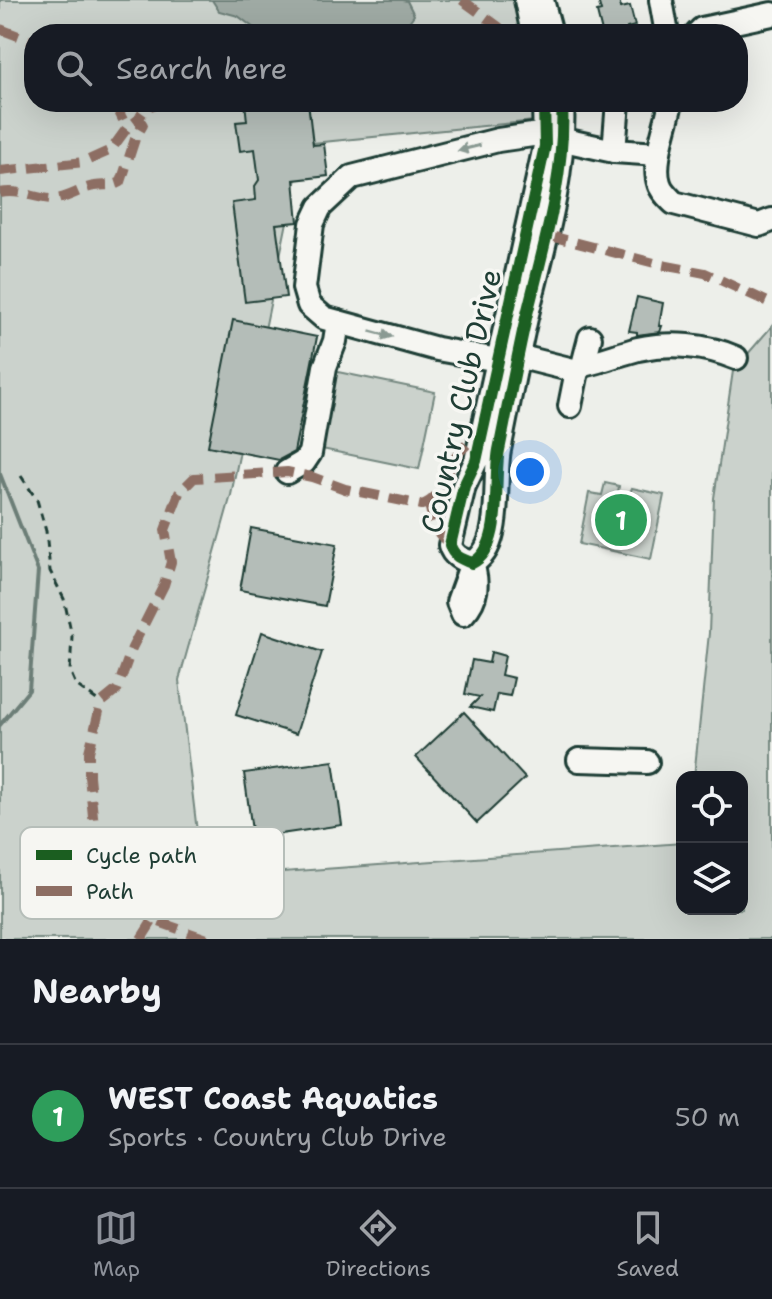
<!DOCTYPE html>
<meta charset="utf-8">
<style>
:root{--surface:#171b24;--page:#242831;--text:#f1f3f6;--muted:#9ea1a6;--line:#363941;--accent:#8c9099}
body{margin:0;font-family:"Shantell Sans",sans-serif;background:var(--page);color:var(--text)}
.controls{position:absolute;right:24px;bottom:24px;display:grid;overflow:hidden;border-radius:16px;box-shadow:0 8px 32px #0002}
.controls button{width:72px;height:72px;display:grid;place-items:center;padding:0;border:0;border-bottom:2px solid var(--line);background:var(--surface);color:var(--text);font:40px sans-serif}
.you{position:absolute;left:530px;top:472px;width:28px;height:28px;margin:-20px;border:6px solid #fff;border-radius:50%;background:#1a73e8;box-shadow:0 0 0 12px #1a73e833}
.badge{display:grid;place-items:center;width:52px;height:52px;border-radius:50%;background:var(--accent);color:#fff;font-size:26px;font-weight:700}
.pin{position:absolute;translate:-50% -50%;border:4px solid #fff;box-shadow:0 2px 8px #0006}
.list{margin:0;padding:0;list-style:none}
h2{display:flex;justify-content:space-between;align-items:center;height:104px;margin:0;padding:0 32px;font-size:34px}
h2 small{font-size:26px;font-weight:400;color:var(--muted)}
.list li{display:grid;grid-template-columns:52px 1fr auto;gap:24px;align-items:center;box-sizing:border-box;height:144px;padding:0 32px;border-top:2px solid var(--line)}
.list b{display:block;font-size:30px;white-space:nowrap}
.list p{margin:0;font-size:26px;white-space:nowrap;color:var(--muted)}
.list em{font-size:26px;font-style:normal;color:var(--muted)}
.icon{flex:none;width:44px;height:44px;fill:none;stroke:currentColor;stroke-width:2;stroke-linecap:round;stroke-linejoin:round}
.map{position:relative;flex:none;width:772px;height:939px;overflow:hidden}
.search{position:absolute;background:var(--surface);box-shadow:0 8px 32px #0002;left:24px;right:24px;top:24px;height:88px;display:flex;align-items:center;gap:20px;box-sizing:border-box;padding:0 28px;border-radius:32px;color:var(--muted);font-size:30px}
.sheet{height:248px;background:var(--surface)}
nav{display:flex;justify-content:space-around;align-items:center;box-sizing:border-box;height:112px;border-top:2px solid var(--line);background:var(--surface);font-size:22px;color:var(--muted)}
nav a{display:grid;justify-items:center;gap:4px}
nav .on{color:var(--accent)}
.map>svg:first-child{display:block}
.green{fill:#cbd2cc;stroke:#758880;stroke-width:2}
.water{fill:#9faaa4;stroke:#6c7e77;stroke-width:2}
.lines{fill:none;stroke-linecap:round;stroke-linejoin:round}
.stream{stroke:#6c7e77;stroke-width:4}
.building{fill:#b4bdb8;stroke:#1f3d34;stroke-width:2}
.minor-casing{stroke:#1f3d34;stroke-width:28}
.path{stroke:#1f3d34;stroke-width:3;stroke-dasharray:8 6;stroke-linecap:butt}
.minor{stroke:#f6f6f2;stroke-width:22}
.quiet{stroke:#8d6e63;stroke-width:10;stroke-dasharray:20 10;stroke-linecap:butt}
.cycleway-casing{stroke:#f6f6f2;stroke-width:17}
.cycleway{stroke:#1b5e20;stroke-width:12}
.oneway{fill:#8a9a93}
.labels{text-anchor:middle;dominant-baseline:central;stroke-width:7;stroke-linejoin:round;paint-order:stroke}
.street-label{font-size:30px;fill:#1f3d34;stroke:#f6f6f2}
.key{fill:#f6f6f2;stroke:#b6beb9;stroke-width:2}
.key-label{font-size:22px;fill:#1f3d34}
</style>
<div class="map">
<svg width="772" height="939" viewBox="0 0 772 939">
<rect width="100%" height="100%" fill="#edefea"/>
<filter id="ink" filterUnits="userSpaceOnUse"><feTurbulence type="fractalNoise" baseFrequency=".0125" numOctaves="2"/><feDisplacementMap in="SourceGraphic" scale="16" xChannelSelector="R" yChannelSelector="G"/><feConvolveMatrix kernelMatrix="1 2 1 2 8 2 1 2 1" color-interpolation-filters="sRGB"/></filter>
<g filter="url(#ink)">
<g class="green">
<polygon points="0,0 526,0 533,34 34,34 34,102 544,102 545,120 303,144 231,495 179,680 198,840 228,876 682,843 682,909 742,909 742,777 694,777 709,633 714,498 733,371 772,326 772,939 0,939"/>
<polygon points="333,371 435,392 419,469 317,448"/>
<polygon points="605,483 619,486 618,493 629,495 632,488 664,495 651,559 579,544 589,493 602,495"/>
</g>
<polygon class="water" points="212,0 402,0 407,1 414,15 400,34 262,34 238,16 219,11"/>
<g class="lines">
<polyline class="stream" points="0,474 38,571 29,690 0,725"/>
</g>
<g class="building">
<polygon points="598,0 619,0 621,8 630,6 635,26 627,28 628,34 602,32 597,12 601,11"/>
<polygon points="245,102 276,102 276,105 308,102 313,145 324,144 328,176 294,180 298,222 276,224 286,297 245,302 232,203 256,200 255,186 259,180 255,149 240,151 236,122 247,121"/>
<polygon points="637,297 663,303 659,326 662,326 660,332 637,335 637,332 629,331"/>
<polygon points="233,320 317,337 294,452 279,460 208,446"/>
<polygon points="251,528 337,544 325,606 240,590"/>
<polygon points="262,632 322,652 296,734 236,715"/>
<polygon points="491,652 505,656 501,675 514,678 510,696 497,694 493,712 470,707 480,697 465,694 472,660 489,663"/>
<polygon points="464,712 525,778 477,823 416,757"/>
<polygon points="333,761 342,825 253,838 244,773"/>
</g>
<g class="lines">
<g class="minor-casing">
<g id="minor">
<polyline points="526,0 533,34"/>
<polyline points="542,0 551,34"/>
<polyline points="661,0 667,34"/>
<polyline points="697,34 702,29 772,14"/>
<path d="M 544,102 L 545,146 L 476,461 L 464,486 L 450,545 C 453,556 461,559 472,563 C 504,548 493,480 499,450 C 508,406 516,362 526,318 C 543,248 566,175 562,102"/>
<path d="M 671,102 C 667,124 652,162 659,183 C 661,191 669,198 674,203 L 759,225 L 772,220"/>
<polyline points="614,151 618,102"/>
<path d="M 583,365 C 602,361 619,354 638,349 C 670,342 706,345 736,358"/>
<polyline points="577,371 583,365 590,338"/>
<polyline points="570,406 577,371 517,356 498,360 437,349 324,318 309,305 304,288 312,224 320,207 352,177 498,140 546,133 564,140 614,151 658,154"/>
<polyline points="287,472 304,462 310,453 325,367 335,341 338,322"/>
<path d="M 472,563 C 478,583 478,598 463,614 L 458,602 Z"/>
<polyline points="579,760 647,762"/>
</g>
</g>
<polyline class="path" points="21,476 37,500 46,531 50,571 64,599 72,636 70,671 76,685 101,703"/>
<use href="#minor" class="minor"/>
<g class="quiet">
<polyline points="462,0 499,27 502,34"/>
<polyline points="0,29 34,42"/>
<polyline points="114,102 127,128"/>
<polyline points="0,171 84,162 111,150 127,128 139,119"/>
<path d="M 0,193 C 20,189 33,198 51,199 C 67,200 80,188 95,186 C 105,184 111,187 121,182 L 135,139 L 143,125 L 139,119 C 148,99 160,106 178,102"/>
<polyline points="547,235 662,265 705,273 772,304"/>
<path d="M 427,503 C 433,511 430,514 433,523 C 436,532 443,538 450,545"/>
<polyline points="141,939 153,920"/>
<path d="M 207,939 L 153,920 L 126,895 L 97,856 L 89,776 L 89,752 L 101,703 L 117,690 L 132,648 L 164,585 L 171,562 L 165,530 L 179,493 L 194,478 L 287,472 L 312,477 L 345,489 L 422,505 C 441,499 445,476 454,460 C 461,448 472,443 475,429"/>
</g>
<g class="cycleway-casing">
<path id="cycleway" d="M 544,102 L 545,146 L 476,461 L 464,486 L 450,545 C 453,556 461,559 472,563 C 504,548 493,480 499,450 C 508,406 516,362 526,318 C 543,248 566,175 562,102"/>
</g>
<use href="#cycleway" class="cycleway"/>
</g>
<defs><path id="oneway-solid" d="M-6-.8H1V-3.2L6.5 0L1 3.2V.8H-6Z" transform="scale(2)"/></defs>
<g class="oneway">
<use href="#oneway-solid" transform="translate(469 148) rotate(166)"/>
<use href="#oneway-solid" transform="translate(381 334) rotate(15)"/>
</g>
</g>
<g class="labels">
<g class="street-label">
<text transform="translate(461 401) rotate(-77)">Country Club Drive</text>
</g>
</g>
<rect x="20" y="827" width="264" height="92" rx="12" class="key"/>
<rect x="36" y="850" width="36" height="10" fill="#1b5e20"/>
<rect x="36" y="886" width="36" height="10" fill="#8d6e63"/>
<g class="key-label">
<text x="86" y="863">Cycle path</text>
<text x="86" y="899">Path</text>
</g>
</svg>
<div class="controls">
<button><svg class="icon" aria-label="locate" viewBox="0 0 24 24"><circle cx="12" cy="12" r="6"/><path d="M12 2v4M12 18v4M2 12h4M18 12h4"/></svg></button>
<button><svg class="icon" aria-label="layers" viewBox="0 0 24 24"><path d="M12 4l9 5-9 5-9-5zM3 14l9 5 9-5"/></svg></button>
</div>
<div class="you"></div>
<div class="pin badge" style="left:621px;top:520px;background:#2e9e5b">1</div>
<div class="search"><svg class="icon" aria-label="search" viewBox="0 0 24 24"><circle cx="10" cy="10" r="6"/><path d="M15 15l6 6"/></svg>Search here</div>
</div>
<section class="sheet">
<h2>Nearby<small></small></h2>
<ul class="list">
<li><span class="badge" style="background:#2e9e5b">1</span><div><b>WEST Coast Aquatics</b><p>Sports · Country Club Drive</p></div><em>50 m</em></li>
</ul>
</section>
<nav>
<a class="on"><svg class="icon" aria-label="map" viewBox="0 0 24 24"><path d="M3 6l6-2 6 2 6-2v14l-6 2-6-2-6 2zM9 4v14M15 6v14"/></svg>Map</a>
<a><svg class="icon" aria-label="directions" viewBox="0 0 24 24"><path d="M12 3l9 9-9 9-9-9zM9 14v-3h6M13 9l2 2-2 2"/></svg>Directions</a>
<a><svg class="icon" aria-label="saved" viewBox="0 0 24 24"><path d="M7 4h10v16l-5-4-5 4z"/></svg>Saved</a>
</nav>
